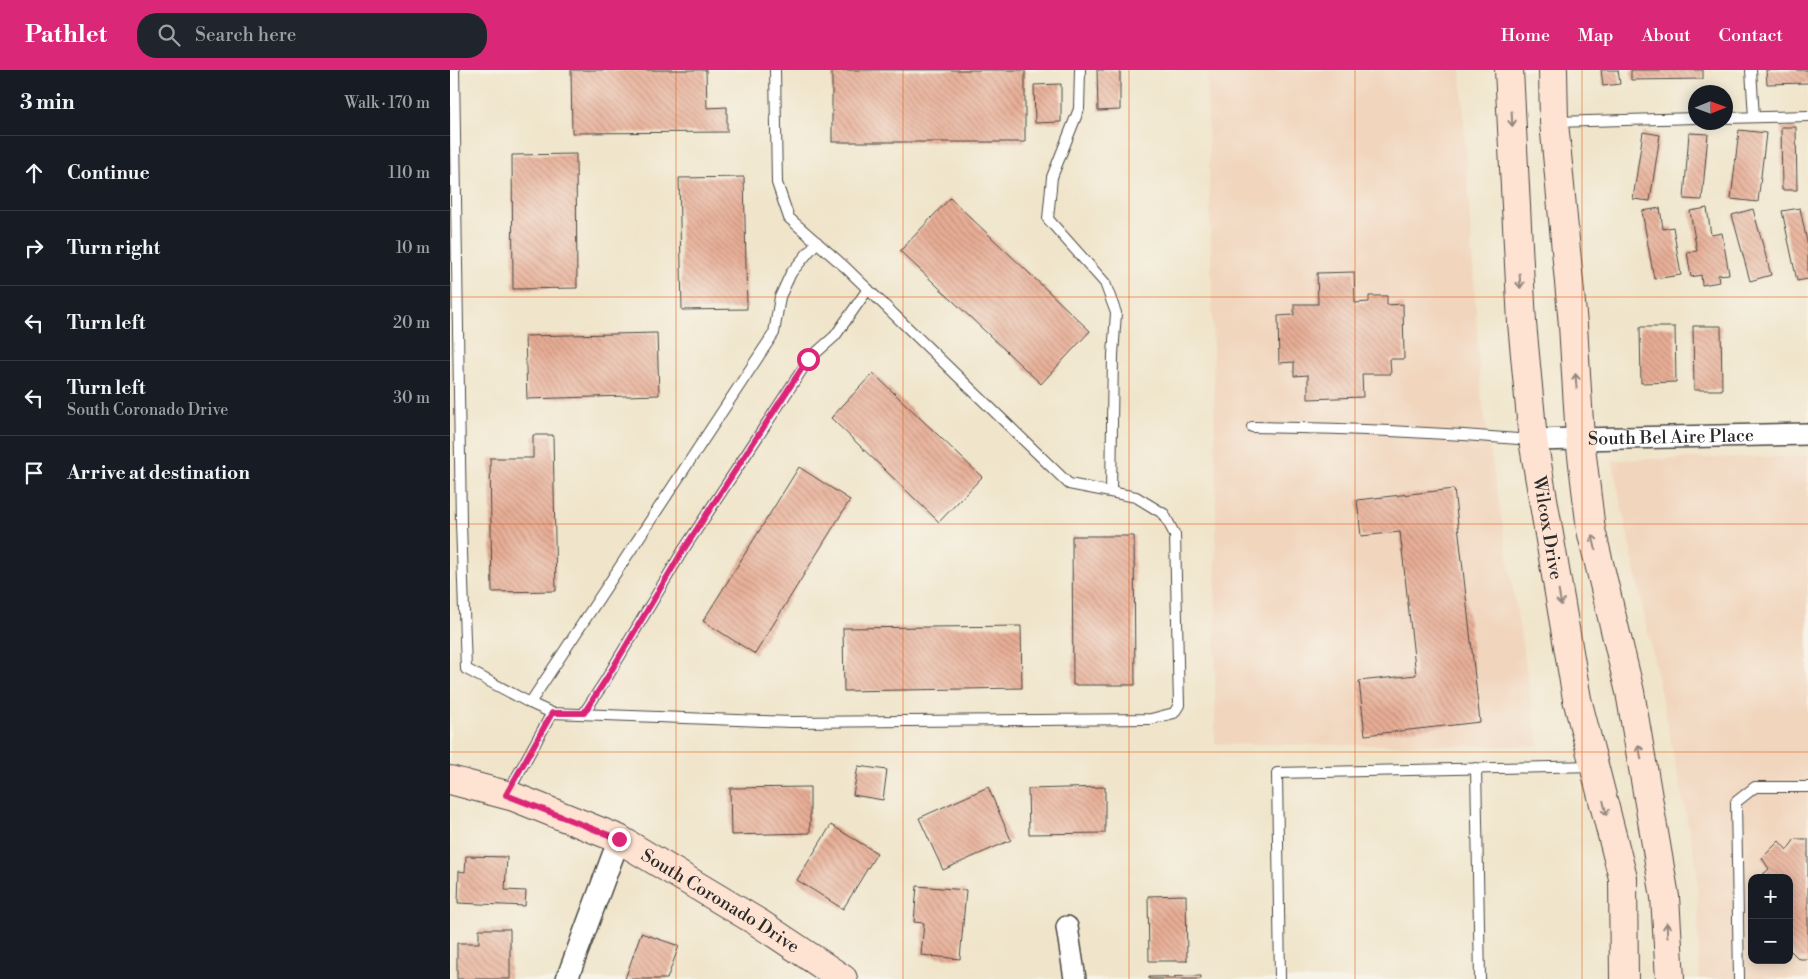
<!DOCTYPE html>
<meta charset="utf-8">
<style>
:root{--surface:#171b24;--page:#20242c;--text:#f1f3f6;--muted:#9ea1a6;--line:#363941;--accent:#db2777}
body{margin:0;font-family:"Libre Bodoni",serif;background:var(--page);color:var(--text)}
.controls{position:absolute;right:15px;bottom:15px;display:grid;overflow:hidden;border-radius:10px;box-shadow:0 2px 12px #0003}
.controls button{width:45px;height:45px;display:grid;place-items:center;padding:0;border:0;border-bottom:1px solid var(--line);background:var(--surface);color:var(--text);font:25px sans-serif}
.compass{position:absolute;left:1238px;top:15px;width:45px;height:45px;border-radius:50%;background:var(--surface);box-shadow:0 2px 12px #0003;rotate:89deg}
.stop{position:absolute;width:15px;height:15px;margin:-11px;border:4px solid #db2777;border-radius:50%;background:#fff}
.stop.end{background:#db2777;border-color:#fff;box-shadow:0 1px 5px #0008}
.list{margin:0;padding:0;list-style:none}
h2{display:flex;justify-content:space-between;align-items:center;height:65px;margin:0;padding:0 20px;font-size:21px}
h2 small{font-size:16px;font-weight:400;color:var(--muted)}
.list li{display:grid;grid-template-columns:32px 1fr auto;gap:15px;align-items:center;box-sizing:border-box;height:75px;padding:0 20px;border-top:1px solid var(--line)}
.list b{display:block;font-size:19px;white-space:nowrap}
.list p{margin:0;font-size:16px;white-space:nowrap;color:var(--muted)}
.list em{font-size:16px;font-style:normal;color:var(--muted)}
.icon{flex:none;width:28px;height:28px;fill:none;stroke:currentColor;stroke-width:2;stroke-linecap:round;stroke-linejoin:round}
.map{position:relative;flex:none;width:1358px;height:909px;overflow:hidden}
header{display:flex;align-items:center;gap:30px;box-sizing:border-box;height:70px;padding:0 25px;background:var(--accent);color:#fff}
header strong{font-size:24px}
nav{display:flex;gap:28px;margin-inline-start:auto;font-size:18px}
.search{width:350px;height:45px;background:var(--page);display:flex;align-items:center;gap:12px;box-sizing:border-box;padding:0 18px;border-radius:20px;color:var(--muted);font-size:19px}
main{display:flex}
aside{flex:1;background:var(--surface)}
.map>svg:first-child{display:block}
.built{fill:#f1d5bd;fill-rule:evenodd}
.building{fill:url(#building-back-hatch)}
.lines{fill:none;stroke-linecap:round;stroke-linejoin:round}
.lane-casing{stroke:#494743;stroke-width:12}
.street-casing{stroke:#494743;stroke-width:24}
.secondary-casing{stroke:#494743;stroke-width:30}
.lane{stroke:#fff;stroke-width:10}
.street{stroke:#fff;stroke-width:21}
.secondary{stroke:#fee3d2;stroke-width:28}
.oneway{stroke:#94877e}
.route{stroke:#db2777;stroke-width:6}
.grid{fill:none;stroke:#df570e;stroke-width:1;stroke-opacity:0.55}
.labels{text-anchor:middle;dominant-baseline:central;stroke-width:4;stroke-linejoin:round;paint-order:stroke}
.street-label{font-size:18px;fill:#2b2b2b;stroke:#f7f3e8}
</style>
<header>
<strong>Pathlet</strong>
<div class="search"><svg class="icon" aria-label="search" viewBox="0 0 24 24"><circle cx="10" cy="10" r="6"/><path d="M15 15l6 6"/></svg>Search here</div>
<nav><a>Home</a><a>Map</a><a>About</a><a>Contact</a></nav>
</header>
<main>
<aside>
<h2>3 min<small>Walk · 170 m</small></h2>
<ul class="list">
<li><svg class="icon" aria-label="ahead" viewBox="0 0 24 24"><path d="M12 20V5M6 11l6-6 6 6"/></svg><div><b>Continue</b></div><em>110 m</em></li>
<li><svg class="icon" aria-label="right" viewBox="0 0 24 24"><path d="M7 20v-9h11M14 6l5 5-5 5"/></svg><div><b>Turn right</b></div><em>10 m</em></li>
<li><svg class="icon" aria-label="left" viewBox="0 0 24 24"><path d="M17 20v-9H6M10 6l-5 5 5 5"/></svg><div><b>Turn left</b></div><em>20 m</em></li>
<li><svg class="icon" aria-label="left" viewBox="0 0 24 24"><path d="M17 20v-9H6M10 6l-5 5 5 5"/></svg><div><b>Turn left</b><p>South Coronado Drive</p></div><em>30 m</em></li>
<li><svg class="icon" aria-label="arrive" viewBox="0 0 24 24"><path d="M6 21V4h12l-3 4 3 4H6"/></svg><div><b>Arrive at destination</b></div></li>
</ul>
</aside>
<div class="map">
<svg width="1358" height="909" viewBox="0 0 1358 909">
<defs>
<pattern id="building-back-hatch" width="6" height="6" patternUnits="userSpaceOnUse" patternTransform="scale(1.25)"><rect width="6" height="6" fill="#e8ad95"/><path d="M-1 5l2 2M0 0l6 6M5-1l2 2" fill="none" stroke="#bc8d7a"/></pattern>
</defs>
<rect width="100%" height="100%" fill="#f7f3e8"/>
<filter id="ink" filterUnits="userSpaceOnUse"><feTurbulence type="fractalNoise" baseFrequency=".02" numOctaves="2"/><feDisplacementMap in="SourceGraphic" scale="10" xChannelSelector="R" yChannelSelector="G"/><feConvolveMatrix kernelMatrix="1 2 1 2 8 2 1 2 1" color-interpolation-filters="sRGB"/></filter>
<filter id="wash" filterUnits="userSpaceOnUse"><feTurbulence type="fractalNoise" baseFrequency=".0096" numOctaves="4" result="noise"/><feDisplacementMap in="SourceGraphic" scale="20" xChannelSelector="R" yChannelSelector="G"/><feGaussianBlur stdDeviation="1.12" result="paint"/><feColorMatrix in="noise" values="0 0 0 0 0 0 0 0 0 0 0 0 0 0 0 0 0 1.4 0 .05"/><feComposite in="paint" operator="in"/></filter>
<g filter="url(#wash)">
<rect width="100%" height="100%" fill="#f0e5cb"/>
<g class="built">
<polygon points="757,0 1011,0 1031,325 1089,676 765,674 766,412"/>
<path d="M 1358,386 L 1358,909 L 1249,909 L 1247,797 L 1162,390 ZM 1302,808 L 1339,808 L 1339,890 L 1302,890 Z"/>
</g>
<g id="blocks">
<g class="building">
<polygon points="121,0 256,0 257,38 277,37 277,62 122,63"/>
<rect x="382" y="0" width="193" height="72"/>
<polygon points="647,0 670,0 670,40 648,41"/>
<polygon points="1151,0 1168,0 1170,14 1153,16"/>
<polygon points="1181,0 1253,0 1253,9 1181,10"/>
<polygon points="1316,0 1358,0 1358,13 1317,14"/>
<polygon points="611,14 611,52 585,53 584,15"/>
<polygon points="1331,57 1346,57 1347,120 1332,120"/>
<polygon points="1289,60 1316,63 1308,132 1281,129"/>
<polygon points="1193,62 1210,65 1200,131 1183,129"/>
<polygon points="1239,63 1258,64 1252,130 1234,129"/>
<polygon points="126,84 127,218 63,219 62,85"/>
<polygon points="294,107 297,239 232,240 229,108"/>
<polygon points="500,128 640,261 591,314 450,181"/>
<polygon points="1210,138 1213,159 1223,157 1231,205 1204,209 1192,141"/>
<polygon points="1257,138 1261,165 1272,163 1279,204 1268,205 1269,212 1252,215 1251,205 1241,207 1237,182 1247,181 1240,141"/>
<polygon points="1350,138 1358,177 1358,209 1347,211 1332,141"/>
<polygon points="1303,139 1321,205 1300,211 1282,145"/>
<polygon points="904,202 905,233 919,232 919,226 937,226 937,235 953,234 954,289 940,289 941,304 912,304 913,327 858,329 858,305 844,306 844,292 829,293 828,246 844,245 844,234 868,234 867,203"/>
<polygon points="1243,256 1271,256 1272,320 1244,320"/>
<polygon points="1190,257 1225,257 1226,312 1191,313"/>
<polygon points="207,263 209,325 77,329 75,266"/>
<polygon points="423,303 532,407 489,452 381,348"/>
<polygon points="83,365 103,365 106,521 42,522 40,388 83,388"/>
<polygon points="349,397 400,430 305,584 253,551"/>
<polygon points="1004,419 1030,652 915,665 909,611 966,605 950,462 911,466 907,430"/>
<polygon points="622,466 684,466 685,615 623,615"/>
<polygon points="571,556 572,618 394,621 393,558"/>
<polygon points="408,696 437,700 433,730 403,725"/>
<polygon points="360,717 360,763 281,765 280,718"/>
<polygon points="538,717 561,770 493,800 469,748"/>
<polygon points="655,717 655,763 579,764 578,719"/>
<polygon points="381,755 427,783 393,839 347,810"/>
<polygon points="1345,769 1358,769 1358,889 1349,889 1341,881 1339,883 1339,808 1312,808 1312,805 1319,799 1312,788 1329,771 1337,780"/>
<polygon points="16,786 57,787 55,820 76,821 75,836 8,833 9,801 15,802"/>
<polygon points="467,816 516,820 510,889 471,885 474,853 464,852"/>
<polygon points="736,825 737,891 699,891 698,826"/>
<polygon points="29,859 60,859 60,909 7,909 7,873 29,873"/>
<polygon points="191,863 229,876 217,909 175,909"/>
<polygon points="751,906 751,909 699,909 699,907"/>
</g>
</g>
</g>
<g filter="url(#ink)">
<use href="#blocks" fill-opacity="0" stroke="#494743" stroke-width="1"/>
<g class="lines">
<g class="lane-casing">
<g id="lane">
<polyline points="4,0 11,453 16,599 80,633 102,643 342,652 701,649 724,643 729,635 725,465 714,444 686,427 619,414 395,197 339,148 327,113 325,0"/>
<polyline points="630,0 629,39 602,107 598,149 655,213 666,243 663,285 661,422"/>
<polyline points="1301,0 1304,47"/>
<polyline points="1276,48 1358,46"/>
<polyline points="1104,52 1246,48"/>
<path d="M 802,357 C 896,358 988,362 1082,370"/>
<polyline points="80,633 324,263 330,227 341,203 367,172"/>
<polyline points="134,643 155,611 232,482 359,289 385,266 418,219"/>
<polyline points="1026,698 1030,909"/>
<polyline points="57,724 102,643"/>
<polyline points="830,909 827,703 1144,696"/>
<polyline points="1289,909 1286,732 1305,717 1358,717"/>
</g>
</g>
<g class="street-casing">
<g id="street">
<path id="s1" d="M 1083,370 L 1358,364"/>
<polyline points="617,857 625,909"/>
<polyline points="117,909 169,769"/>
</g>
</g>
<g class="secondary-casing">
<g id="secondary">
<path id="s2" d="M 1059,0 L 1072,253 L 1083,370 L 1127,629 L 1173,808 L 1174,909"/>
<polyline points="1103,0 1104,52 1123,255 1130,369 1141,460 1180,622 1215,827 1220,909"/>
<path id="s3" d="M 0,710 L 64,727 L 169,769 L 309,853 L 393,909"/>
</g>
</g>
<use href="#lane" class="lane"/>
<use href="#street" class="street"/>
<use href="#secondary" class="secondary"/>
</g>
<defs><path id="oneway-shaft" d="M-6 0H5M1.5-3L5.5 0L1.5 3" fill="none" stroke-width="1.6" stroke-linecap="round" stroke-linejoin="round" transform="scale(1.25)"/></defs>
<g class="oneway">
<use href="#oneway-shaft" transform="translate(1062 49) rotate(87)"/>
<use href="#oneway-shaft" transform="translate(1070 211) rotate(87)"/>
<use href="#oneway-shaft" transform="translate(1126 311) rotate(-94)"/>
<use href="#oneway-shaft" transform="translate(1144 472) rotate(-103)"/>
<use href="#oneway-shaft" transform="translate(1110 528) rotate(80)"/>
<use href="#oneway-shaft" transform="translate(1190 682) rotate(-100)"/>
<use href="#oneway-shaft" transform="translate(1155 738) rotate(76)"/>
<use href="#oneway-shaft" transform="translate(1217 860) rotate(-93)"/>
</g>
</g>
<g class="lines" filter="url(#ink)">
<polyline class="route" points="169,769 56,725 102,643 134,643 155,611 232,482 358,289"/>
</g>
<path class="grid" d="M 226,0 L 226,909M 453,0 L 453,909M 679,0 L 679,909M 905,0 L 905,909M 1132,0 L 1132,909M 0,227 L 1358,227M 0,454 L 1358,454M 0,682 L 1358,682"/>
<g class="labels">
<g class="street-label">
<text stroke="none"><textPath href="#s1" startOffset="138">South Bel Aire Place</textPath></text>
<text stroke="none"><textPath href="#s2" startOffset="460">Wilcox Drive</textPath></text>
<text stroke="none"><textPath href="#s3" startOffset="298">South Coronado Drive</textPath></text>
</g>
</g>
</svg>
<div class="controls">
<button>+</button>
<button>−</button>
</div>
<svg class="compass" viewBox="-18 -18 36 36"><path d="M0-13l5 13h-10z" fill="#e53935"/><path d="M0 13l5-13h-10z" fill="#9ea1a6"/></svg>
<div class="stop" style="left:358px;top:289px"></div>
<div class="stop end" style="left:169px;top:769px"></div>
</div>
</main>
